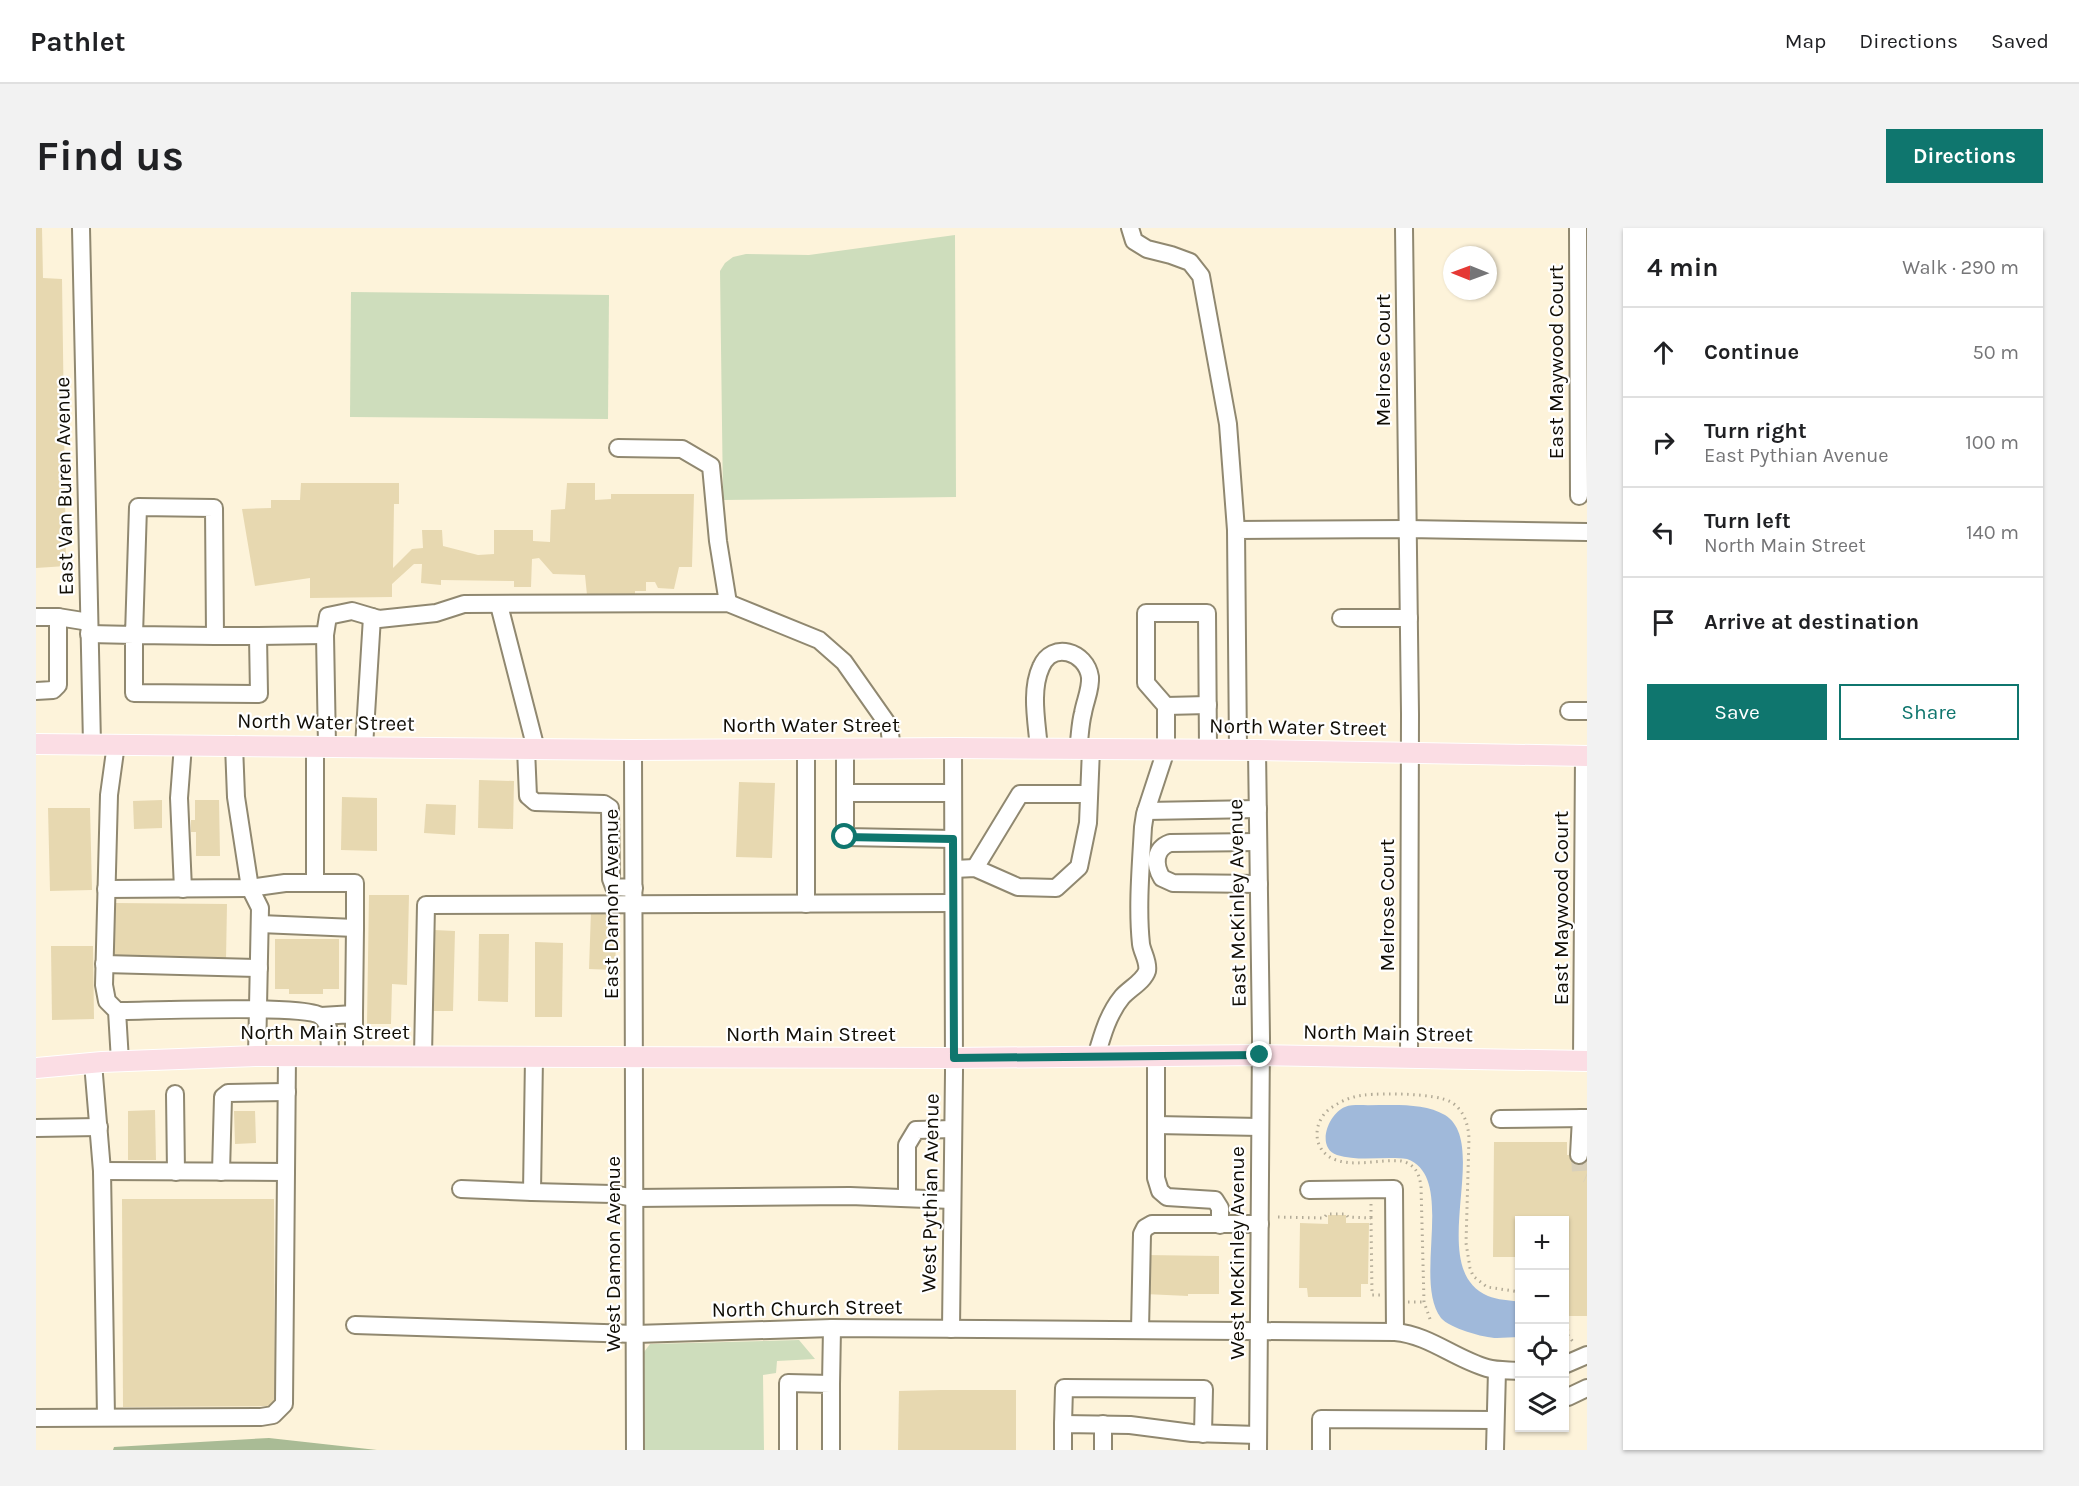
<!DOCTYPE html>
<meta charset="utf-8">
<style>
:root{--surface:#fff;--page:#f2f2f2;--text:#202124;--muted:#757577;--line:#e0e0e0;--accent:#0f766e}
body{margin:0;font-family:Karla,sans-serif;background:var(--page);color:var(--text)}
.controls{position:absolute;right:18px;bottom:18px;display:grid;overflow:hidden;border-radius:0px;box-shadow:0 2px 4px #0004}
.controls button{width:54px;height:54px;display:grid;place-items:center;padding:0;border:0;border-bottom:2px solid var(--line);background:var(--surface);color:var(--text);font:30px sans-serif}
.compass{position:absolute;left:1407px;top:18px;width:54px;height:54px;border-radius:50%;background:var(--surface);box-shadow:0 2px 4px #0004;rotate:271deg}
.stop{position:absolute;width:18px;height:18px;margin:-14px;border:4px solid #0f766e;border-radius:50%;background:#fff}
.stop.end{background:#0f766e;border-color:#fff;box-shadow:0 2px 6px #0008}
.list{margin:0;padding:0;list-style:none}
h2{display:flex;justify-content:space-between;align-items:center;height:78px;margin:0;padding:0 24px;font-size:26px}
h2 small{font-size:20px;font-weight:400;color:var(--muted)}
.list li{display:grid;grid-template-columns:39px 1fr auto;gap:18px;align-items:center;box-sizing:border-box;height:90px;padding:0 24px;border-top:2px solid var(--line)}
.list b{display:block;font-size:22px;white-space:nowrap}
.list p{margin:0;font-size:20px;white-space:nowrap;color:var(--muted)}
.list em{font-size:20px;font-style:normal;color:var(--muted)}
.actions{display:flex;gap:12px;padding:18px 24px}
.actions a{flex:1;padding:14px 0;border:2px solid var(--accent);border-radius:0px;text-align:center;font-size:21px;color:var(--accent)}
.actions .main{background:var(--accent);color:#fff}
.icon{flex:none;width:33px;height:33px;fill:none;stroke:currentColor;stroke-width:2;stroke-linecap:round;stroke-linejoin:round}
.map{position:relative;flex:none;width:1551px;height:1222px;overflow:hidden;border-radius:0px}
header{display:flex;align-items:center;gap:36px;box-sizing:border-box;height:84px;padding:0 30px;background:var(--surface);border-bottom:2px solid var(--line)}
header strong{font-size:28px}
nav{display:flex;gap:33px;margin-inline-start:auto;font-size:21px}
.intro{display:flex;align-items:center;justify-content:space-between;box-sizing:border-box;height:144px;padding:0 36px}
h1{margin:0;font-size:42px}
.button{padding:15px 27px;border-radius:0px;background:var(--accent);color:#fff;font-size:21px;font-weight:700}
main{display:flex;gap:36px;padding:0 36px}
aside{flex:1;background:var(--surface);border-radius:0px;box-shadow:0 2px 4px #0004}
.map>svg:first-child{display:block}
.green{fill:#ceddbc}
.forest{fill:#a9bb95}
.water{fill:#a0b9da}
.building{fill:#e7d8b0}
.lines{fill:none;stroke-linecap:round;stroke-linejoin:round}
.minor-tunnel{stroke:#d9d0ba;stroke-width:16;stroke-dasharray:16 8;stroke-linecap:butt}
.minor-casing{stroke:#908870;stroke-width:20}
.major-casing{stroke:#fff;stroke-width:22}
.path{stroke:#b3ab97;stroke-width:3;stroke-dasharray:1.5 4.5;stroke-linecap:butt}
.minor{stroke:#fff;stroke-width:16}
.major{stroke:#fbdde4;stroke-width:20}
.route{stroke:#0f766e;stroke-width:8}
.labels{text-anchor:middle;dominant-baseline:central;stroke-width:4.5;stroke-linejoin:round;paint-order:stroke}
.street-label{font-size:21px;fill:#100d05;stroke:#fff}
</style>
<header>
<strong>Pathlet</strong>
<nav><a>Map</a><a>Directions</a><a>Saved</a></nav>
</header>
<div class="intro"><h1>Find us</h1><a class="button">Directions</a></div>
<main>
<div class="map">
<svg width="1551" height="1222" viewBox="0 0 1551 1222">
<rect width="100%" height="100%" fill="#fdf3da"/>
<g class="green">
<polygon points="919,7 920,269 687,272 684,43 689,35 697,29 710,26 773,27"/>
<polygon points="315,64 573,67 572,191 314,189"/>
<polygon points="763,1112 779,1131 741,1133 740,1145 727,1147 728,1222 609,1222 608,1124 614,1116"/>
</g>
<polygon class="forest" points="233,1210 341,1222 77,1222 78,1219"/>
<path class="water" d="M 1323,877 C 1350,878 1386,873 1409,887 C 1456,916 1388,1041 1452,1068 C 1461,1072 1474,1072 1483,1074 L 1483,1109 C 1476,1109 1468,1110 1461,1110 C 1448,1110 1413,1100 1405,1090 C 1376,1052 1421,949 1371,931 C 1349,928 1323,934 1301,927 C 1279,919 1293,885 1309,879 C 1313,877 1319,877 1323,877 Z"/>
<g class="building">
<polygon points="0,0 6,0 7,50 26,51 30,338 0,340"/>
<polygon points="265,255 363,255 363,276 358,276 357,340 376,321 387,320 386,302 406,302 407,318 442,327 458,326 458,302 497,302 497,313 514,314 515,282 529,281 531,255 559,255 559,272 575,271 575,266 658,266 656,339 643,339 638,361 622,360 619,354 610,354 610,363 599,363 599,368 551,367 549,347 517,346 503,330 496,331 495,359 478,359 478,353 405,352 405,357 385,355 386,336 378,336 356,356 356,369 274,370 274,350 219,358 206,281 235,280 235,272 264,272"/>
<polygon points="443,552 478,553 477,601 442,600"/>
<polygon points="703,554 739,555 736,630 700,629"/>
<polygon points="306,569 341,570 341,623 305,622"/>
<polygon points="126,572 126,600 98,601 97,573"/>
<polygon points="159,572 183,572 184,628 160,628 160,604 155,604 155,592 159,592"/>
<polygon points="390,576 420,577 419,607 388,605"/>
<polygon points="12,580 54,580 56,662 14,663"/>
<polygon points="333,667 373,667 371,757 356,756 355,796 331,796"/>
<polygon points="78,675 191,676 190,732 78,731"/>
<polygon points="555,683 581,683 579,742 553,741"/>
<polygon points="398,702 419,703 417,783 396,783"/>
<polygon points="443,706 473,706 472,774 442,773"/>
<polygon points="239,711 303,711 303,761 287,761 287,766 253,766 253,761 239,761"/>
<polygon points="499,714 527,715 526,789 499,789"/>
<polygon points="15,718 57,718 58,791 16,792"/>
<polygon points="119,882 120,932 92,932 92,883"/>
<polygon points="198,883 219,883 220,915 199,916"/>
<polygon points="1458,914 1531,914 1531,927 1551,927 1551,1088 1532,1088 1531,1066 1528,1066 1528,992 1484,992 1484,1029 1457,1029"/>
<polygon points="86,971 238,971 239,1178 87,1179"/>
<polygon points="1292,987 1310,987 1310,995 1333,995 1332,1056 1325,1056 1325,1069 1272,1069 1271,1060 1263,1060 1264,995 1292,996"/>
<polygon points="1109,1027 1183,1028 1183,1066 1152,1066 1152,1068 1109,1066"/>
<polygon points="905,1162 980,1162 980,1222 862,1222 863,1163"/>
</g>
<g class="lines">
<polyline class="minor-tunnel" points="1543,927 1544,944 1551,947"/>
<g class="minor-casing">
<g id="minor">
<polyline points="45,0 56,516"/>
<polyline points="1094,0 1098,13 1111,21 1135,27 1154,34 1165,48 1192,196 1200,302"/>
<polyline points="1368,0 1374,486 1373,830"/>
<polyline points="1542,0 1543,268"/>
<polyline points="582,220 646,221 675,238 682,313 692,375"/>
<polyline points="463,377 500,521"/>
<polyline points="0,389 22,389 53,394"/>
<polyline points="1305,390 1373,390"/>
<polyline points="53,406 98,407 102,279 178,280 179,408 222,408 223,466 98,465 98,407 179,408"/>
<polyline points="289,407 291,518"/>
<polyline points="222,408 289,407 292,388 316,383 343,391 400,385 428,376 692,375 783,412 808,434 853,498 856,521"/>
<polyline points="0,463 17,462 22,457 22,389"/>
<polyline points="1130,478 1172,477"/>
<polyline points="1533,483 1551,483"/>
<polyline points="80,516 73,567 68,757 71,773 81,783 84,833"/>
<polyline points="198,517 200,569 214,660 224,680 221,828"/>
<polyline points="279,518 279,655"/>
<polyline points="328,519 336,389"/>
<polyline points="490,521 492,568 499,574 568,576 574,580 575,651 578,659 598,660"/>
<polyline points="809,521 809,609 917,611"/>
<path d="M 1003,521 C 1001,495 994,463 1005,439 C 1016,413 1050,423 1054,449 C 1055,461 1049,473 1047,485 C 1044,496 1044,509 1042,521"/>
<polyline points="597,522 599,1222"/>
<polyline points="1202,522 1200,302 1371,301 1551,304"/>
<polyline points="1221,522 1225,810 1222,1222"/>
<polyline points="809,565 917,565"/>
<polyline points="1110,583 1222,581"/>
<path d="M 1222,614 L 1134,615 C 1118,621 1118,637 1126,650 L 1137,655 L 1223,656"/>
<polyline points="939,640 984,566 1053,566"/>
<polyline points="918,641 939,640 982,659 1020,660 1043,639 1052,595 1055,521"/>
<polyline points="70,661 214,660 249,655 319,655 319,700 224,696"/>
<polyline points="147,661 143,570 147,517"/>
<polyline points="770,676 770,521"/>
<polyline points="68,736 223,740"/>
<path d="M 81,783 C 109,783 273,776 286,789 C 296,798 293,816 294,828"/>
<polyline points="318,786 319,700"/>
<polyline points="285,788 318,786 318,828"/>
<polyline points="387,828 390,677 917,675"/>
<polyline points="1120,828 1120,950 1124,963 1131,969 1179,972 1184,980 1184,997"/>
<polyline points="498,829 496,964 576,966 599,970 814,968 916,972"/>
<path d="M 1060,829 C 1066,808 1072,786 1086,769 C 1093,761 1108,753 1111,743 C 1113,734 1106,724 1105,716 C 1101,679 1105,636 1107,599 L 1109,586 L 1130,522 L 1130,478 L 1110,455 L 1110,385 L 1171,385 L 1172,522"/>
<polyline points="1546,833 1548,528"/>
<polyline points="57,835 66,943 70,1189"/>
<polyline points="139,866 140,944"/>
<polyline points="1464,891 1551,890"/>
<polyline points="1120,897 1224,899"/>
<polyline points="0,900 63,899"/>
<polyline points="1543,927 1545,890"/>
<polyline points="66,943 250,944"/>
<polyline points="185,944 187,869 192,865 251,864"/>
<polyline points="425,961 496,964"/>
<polyline points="1273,962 1358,961 1359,1104"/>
<polyline points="871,970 871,917 880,902 917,901"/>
<path d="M 319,1097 L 599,1106 L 796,1100 L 1359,1104 C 1393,1107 1419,1131 1451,1140 C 1461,1143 1473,1142 1484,1143"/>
<polyline points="915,1101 918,844 917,520"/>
<polyline points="1104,1102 1106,1006 1109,1000 1116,996 1224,996"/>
<polyline points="1528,1137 1551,1127"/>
<polyline points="795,1156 796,1100"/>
<polyline points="1532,1169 1551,1160"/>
<polyline points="0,1190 225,1189 237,1187 248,1176 251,828"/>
<polyline points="1027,1196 1028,1160 1168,1161 1167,1206"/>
<polyline points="752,1222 752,1155 795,1156 795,1222"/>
<polyline points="1027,1222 1027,1196 1094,1197 1156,1205 1222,1207"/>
<polyline points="1067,1222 1067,1196"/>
<polyline points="1285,1222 1285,1191 1459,1192"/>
<polyline points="1459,1222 1461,1142"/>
</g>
</g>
<g class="major-casing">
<g id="major">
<polyline points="0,516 597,522 917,520 1221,522 1551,528"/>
<polyline points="0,840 66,834 221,828 918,830 1224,827 1551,833"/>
</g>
</g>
<g class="path">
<polyline points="1335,976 1335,990"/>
<polyline points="1242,989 1288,990 1291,986 1310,986 1312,989 1335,990 1336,1067 1344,1067"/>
<polyline points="1372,1074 1388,1074"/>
<polyline points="1528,1090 1532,1100 1531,1106 1538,1115"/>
<path d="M 1394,1091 L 1388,1074 L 1385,958 C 1383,945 1379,936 1365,933 C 1344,931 1320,939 1300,932 C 1274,923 1276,890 1298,878 C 1307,872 1318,868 1328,867 C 1347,865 1399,865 1415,874 C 1428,882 1432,896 1433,910 L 1430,1015 L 1434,1040 L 1437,1048 L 1451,1059 L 1484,1064"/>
<polyline points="1528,1116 1531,1108"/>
</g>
<use href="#minor" class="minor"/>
<use href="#major" class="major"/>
</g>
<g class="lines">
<polyline class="route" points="809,609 917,611 918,830 1224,827"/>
</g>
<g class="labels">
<g class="street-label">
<text transform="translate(1347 132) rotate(-90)">Melrose Court</text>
<text transform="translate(1520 134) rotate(-90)">East Maywood Court</text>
<text transform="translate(28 258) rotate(-91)">East Van Buren Avenue</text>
<text transform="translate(290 494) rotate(1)">North Water Street</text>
<text x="775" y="497">North Water Street</text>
<text transform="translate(1262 499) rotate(1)">North Water Street</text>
<text transform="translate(1201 675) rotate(-91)">East McKinley Avenue</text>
<text transform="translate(575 676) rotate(-90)">East Damon Avenue</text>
<text transform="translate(1351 677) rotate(-90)">Melrose Court</text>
<text transform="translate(1525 680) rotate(-90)">East Maywood Court</text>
<text x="289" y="804">North Main Street</text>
<text transform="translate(1352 805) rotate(1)">North Main Street</text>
<text x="775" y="806">North Main Street</text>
<text transform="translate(894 965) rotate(-89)">West Pythian Avenue</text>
<text transform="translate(1201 1025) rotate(-90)">West McKinley Avenue</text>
<text transform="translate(577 1026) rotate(-90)">West Damon Avenue</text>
<text transform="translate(771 1080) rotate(-1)">North Church Street</text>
</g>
</g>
</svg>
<div class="controls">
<button>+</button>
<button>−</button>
<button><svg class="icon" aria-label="locate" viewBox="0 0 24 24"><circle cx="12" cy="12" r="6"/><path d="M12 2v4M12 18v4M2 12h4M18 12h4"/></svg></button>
<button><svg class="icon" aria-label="layers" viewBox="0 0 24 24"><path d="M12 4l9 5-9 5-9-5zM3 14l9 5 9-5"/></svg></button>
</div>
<svg class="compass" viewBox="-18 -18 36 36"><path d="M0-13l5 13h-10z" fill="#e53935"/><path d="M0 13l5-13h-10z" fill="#757577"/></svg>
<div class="stop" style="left:809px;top:609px"></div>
<div class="stop end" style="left:1224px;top:827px"></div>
</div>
<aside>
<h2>4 min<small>Walk · 290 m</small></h2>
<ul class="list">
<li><svg class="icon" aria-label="ahead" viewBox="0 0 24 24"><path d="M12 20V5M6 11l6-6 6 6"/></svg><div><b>Continue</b></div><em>50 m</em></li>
<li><svg class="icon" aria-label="right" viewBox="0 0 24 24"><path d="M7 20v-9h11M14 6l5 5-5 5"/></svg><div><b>Turn right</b><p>East Pythian Avenue</p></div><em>100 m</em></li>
<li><svg class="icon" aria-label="left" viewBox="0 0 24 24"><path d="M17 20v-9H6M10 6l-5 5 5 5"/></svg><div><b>Turn left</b><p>North Main Street</p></div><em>140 m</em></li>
<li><svg class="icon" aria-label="arrive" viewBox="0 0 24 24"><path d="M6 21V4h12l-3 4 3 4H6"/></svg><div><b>Arrive at destination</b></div></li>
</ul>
<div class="actions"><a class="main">Save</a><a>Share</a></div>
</aside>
</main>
